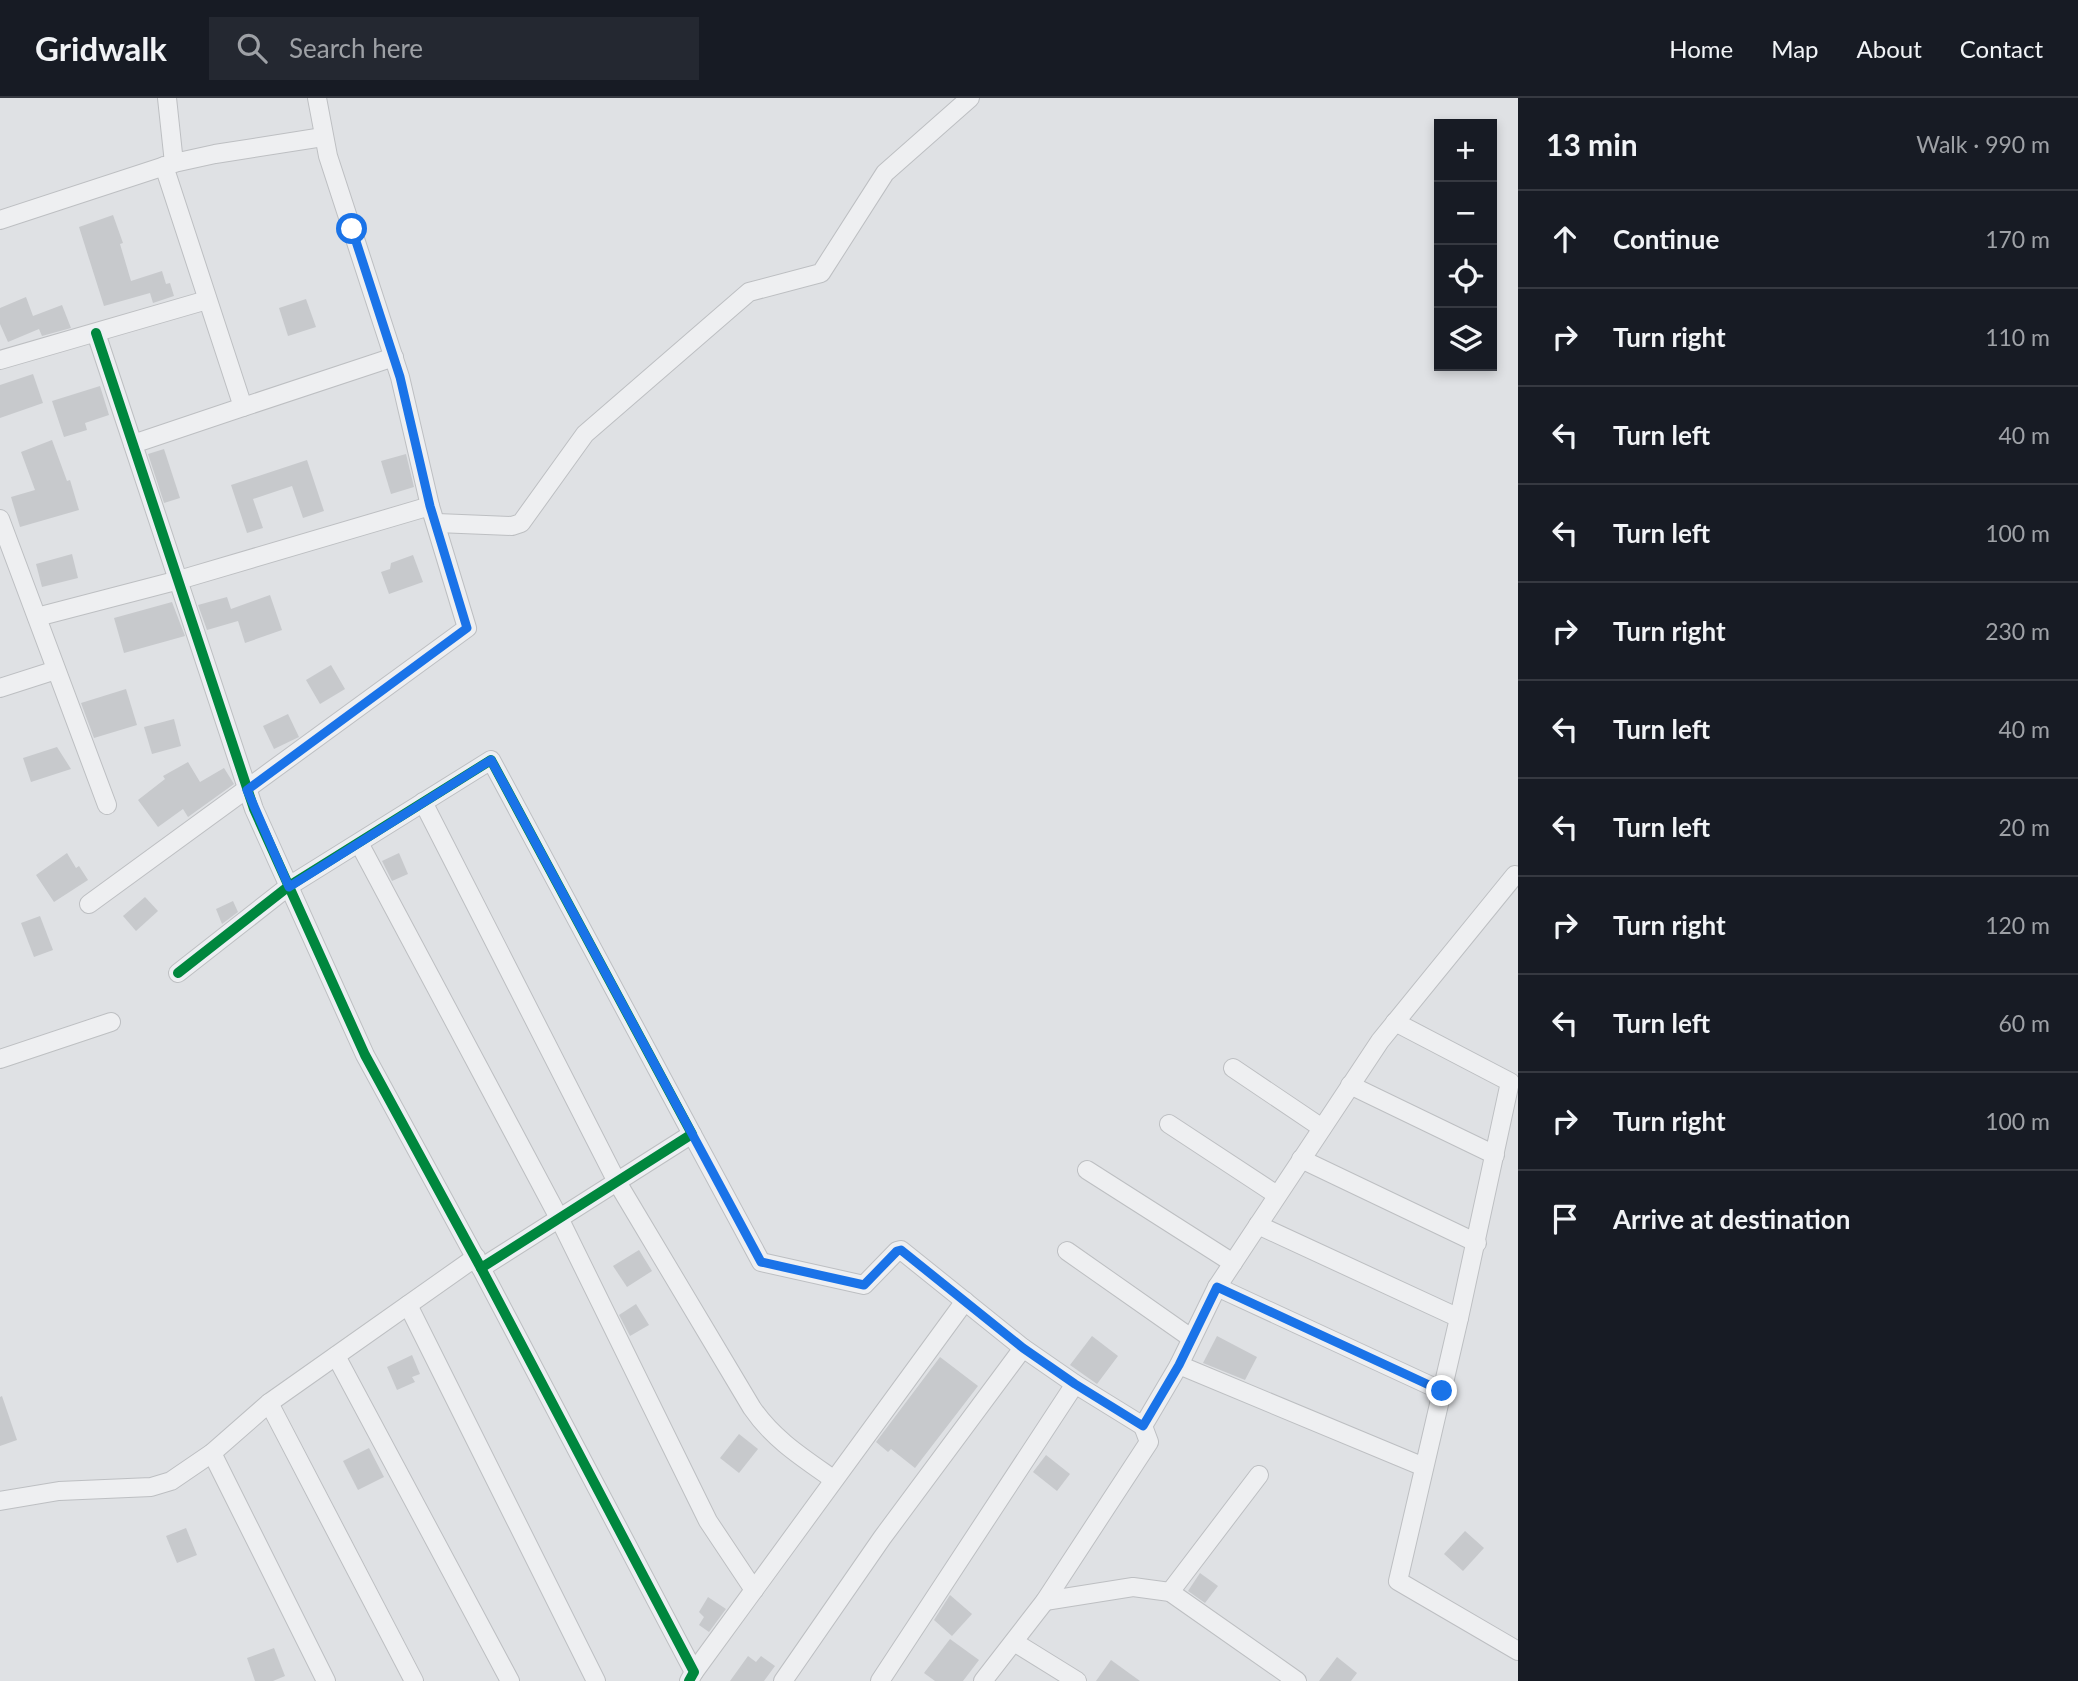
<!DOCTYPE html>
<meta charset="utf-8">
<style>
:root{--surface:#171b24;--page:#242831;--text:#f1f3f6;--muted:#9ea1a6;--line:#363941}
body{margin:0;font-family:Lato,sans-serif;background:var(--page);color:var(--text)}
.controls{position:absolute;right:21px;top:21px;display:grid;overflow:hidden;border-radius:0px;box-shadow:0 4px 10px #0003}
.controls button{width:63px;height:63px;display:grid;place-items:center;padding:0;border:0;border-bottom:2px solid var(--line);background:var(--surface);color:var(--text);font:35px sans-serif}
.stop{position:absolute;width:21px;height:21px;margin:-16px;border:5px solid #1a73e8;border-radius:50%;background:#fff}
.stop.end{background:#1a73e8;border-color:#fff;box-shadow:0 2px 7px #0008}
.list{margin:0;padding:0;list-style:none}
h2{display:flex;justify-content:space-between;align-items:center;height:91px;margin:0;padding:0 28px;font-size:30px}
h2 small{font-size:23px;font-weight:400;color:var(--muted)}
.list li{display:grid;grid-template-columns:46px 1fr auto;gap:21px;align-items:center;box-sizing:border-box;height:98px;padding:0 28px;border-top:2px solid var(--line)}
.list b{display:block;font-size:26px;white-space:nowrap}
.list em{font-size:23px;font-style:normal;color:var(--muted)}
.icon{flex:none;width:38px;height:38px;fill:none;stroke:currentColor;stroke-width:2;stroke-linecap:round;stroke-linejoin:round}
.map{position:relative;flex:none;width:1518px;height:1583px;overflow:hidden}
header{display:flex;align-items:center;gap:42px;box-sizing:border-box;height:98px;padding:0 35px;background:var(--surface);border-bottom:2px solid var(--line)}
header strong{font-size:33px}
nav{display:flex;gap:38px;margin-inline-start:auto;font-size:24px}
.search{width:490px;height:63px;background:var(--page);display:flex;align-items:center;gap:18px;box-sizing:border-box;padding:0 24px;border-radius:0px;color:var(--muted);font-size:26px}
main{display:flex}
aside{flex:1;background:var(--surface)}
.map>svg:first-child{display:block}
.building{fill:#c7c9cc}
.lines{fill:none;stroke-linecap:round;stroke-linejoin:round}
.minor-casing{stroke:#bdbfc2;stroke-width:20}
.minor{stroke:#eeeff1;stroke-width:18}
.cycleway-casing{stroke:#eceff4;stroke-width:15}
.cycleway{stroke:#00873e;stroke-width:10}
.route{stroke:#1a73e8;stroke-width:9}
</style>
<header>
<strong>Gridwalk</strong>
<div class="search"><svg class="icon" aria-label="search" viewBox="0 0 24 24"><circle cx="10" cy="10" r="6"/><path d="M15 15l6 6"/></svg>Search here</div>
<nav><a>Home</a><a>Map</a><a>About</a><a>Contact</a></nav>
</header>
<main>
<div class="map">
<svg width="1518" height="1583" viewBox="0 0 1518 1583">
<rect width="100%" height="100%" fill="#dfe1e4"/>
<g class="building">
<polygon points="113,117 123,145 120,146 131,183 162,173 166,186 170,185 174,198 153,205 150,195 104,208 79,129"/>
<polygon points="26,199 33,218 62,207 71,230 42,238 39,231 8,244 0,226 0,210"/>
<polygon points="306,201 316,229 288,238 279,210"/>
<polygon points="33,276 43,305 0,320 0,287"/>
<polygon points="100,288 109,317 85,325 87,332 64,339 52,303"/>
<polygon points="52,342 67,383 70,382 79,412 20,429 11,399 35,392 21,354"/>
<polygon points="164,351 180,400 164,405 148,356"/>
<polygon points="406,356 414,389 391,396 381,363"/>
<polygon points="307,362 324,413 303,420 292,388 253,401 263,430 247,435 231,387"/>
<polygon points="72,456 78,480 42,489 36,466"/>
<polygon points="413,457 423,484 389,496 381,474 390,471 391,465"/>
<polygon points="270,497 282,532 245,545 238,523 207,532 198,507 227,499 231,511"/>
<polygon points="172,504 185,538 124,555 114,520"/>
<polygon points="331,567 345,591 320,606 306,582"/>
<polygon points="126,591 137,627 94,640 81,605"/>
<polygon points="288,616 299,639 274,651 263,628"/>
<polygon points="174,621 181,648 152,656 144,629"/>
<polygon points="57,649 71,671 31,684 23,660"/>
<polygon points="188,664 200,684 224,670 234,686 188,719 183,711 158,729 138,702 165,681 163,678"/>
<polygon points="67,755 76,770 79,768 88,782 54,804 36,777"/>
<polygon points="399,755 408,776 392,783 382,763"/>
<polygon points="145,799 158,813 136,833 123,818"/>
<polygon points="233,803 238,814 222,826 216,811"/>
<polygon points="40,818 53,852 34,859 21,825"/>
<polygon points="639,1152 652,1173 627,1189 613,1168"/>
<polygon points="636,1206 649,1227 630,1238 619,1217"/>
<polygon points="1092,1238 1118,1258 1097,1286 1070,1267"/>
<polygon points="1217,1238 1257,1259 1245,1282 1203,1265"/>
<polygon points="412,1257 420,1276 412,1279 415,1284 397,1292 387,1269"/>
<polygon points="940,1259 978,1288 915,1370 891,1351 888,1354 876,1344"/>
<polygon points="2,1298 17,1342 0,1348 0,1299"/>
<polygon points="739,1336 758,1351 739,1375 720,1360"/>
<polygon points="369,1350 384,1379 358,1392 343,1363"/>
<polygon points="1046,1357 1070,1376 1057,1393 1033,1374"/>
<polygon points="186,1430 197,1457 177,1465 166,1438"/>
<polygon points="1465,1433 1484,1450 1463,1473 1444,1456"/>
<polygon points="1200,1475 1218,1488 1205,1505 1188,1493"/>
<polygon points="950,1497 972,1516 952,1538 934,1522"/>
<polygon points="708,1499 726,1511 709,1534 699,1527 704,1519 699,1514"/>
<polygon points="950,1541 979,1562 963,1583 935,1583 924,1575"/>
<polygon points="274,1550 285,1578 273,1583 255,1583 247,1560"/>
<polygon points="748,1558 756,1564 761,1558 775,1568 764,1583 730,1583"/>
<polygon points="1337,1559 1357,1575 1351,1583 1319,1583"/>
<polygon points="1111,1562 1140,1583 1096,1583"/>
</g>
<g class="lines">
<g class="minor-casing">
<g id="minor">
<polyline points="167,0 174,65"/>
<polyline points="164,68 243,309 394,259"/>
<polyline points="0,122 174,65 215,56 323,39"/>
<polyline points="96,235 254,711 365,957 481,1170 694,1574 689,1583"/>
<polyline points="0,262 207,202"/>
<polyline points="133,346 243,309"/>
<polyline points="0,421 107,707"/>
<polyline points="437,425 512,428 521,425 585,336 749,194 821,175 885,75 970,0"/>
<polyline points="37,519 179,482 430,408"/>
<polyline points="0,590 56,572"/>
<path d="M 423,704 L 617,1084 L 752,1310 C 773,1341 803,1360 833,1381"/>
<polyline points="359,745 559,1120 708,1423 754,1492"/>
<polyline points="89,806 467,530 430,408 400,279 328,58 317,0"/>
<polyline points="178,875 289,788 491,662 692,1036 481,1170"/>
<polyline points="1395,924 1510,984 1459,1220"/>
<polyline points="0,961 111,924"/>
<polyline points="1233,970 1322,1030"/>
<polyline points="1350,987 1495,1057"/>
<polyline points="1169,1026 1277,1097"/>
<polyline points="692,1036 761,1164 864,1187 897,1153 901,1152 1023,1250 1075,1286 1143,1328"/>
<polyline points="1301,1061 1477,1145"/>
<polyline points="1087,1072 1233,1165"/>
<polyline points="1258,1127 1459,1220 1398,1483 1518,1553"/>
<polyline points="1067,1153 1191,1240"/>
<polyline points="1217,1189 1442,1293"/>
<polyline points="408,1207 596,1583"/>
<polyline points="336,1258 510,1583"/>
<polyline points="1179,1267 1424,1369"/>
<polyline points="269,1305 414,1583"/>
<polyline points="212,1355 326,1583"/>
<polyline points="0,1403 59,1393 151,1389 171,1383 212,1355 269,1305 476,1159"/>
<polyline points="1170,1494 1259,1377"/>
<polyline points="1045,1503 1133,1489 1170,1494 1297,1583"/>
<polyline points="1014,1544 1077,1583"/>
<polyline points="694,1574 965,1203"/>
<polyline points="783,1583 882,1440 1023,1250"/>
<polyline points="880,1583 1075,1286"/>
<polyline points="983,1583 1045,1503 1149,1344 1143,1328 1179,1267 1217,1189 1380,943 1515,777"/>
</g>
</g>
<use href="#minor" class="minor"/>
<g class="cycleway-casing">
<g id="cycleway">
<polyline points="96,235 254,711 365,957 481,1170 694,1574 689,1583"/>
<polyline points="178,875 289,788 491,662 692,1036 481,1170"/>
</g>
</g>
<use href="#cycleway" class="cycleway"/>
</g>
<g class="lines">
<polyline class="route" points="352,131 400,279 430,408 467,530 247,692 289,789 491,662 761,1164 864,1187 897,1153 901,1152 1023,1250 1075,1286 1143,1328 1179,1267 1217,1189 1442,1293"/>
</g>
</svg>
<div class="controls">
<button>+</button>
<button>−</button>
<button><svg class="icon" aria-label="locate" viewBox="0 0 24 24"><circle cx="12" cy="12" r="6"/><path d="M12 2v4M12 18v4M2 12h4M18 12h4"/></svg></button>
<button><svg class="icon" aria-label="layers" viewBox="0 0 24 24"><path d="M12 4l9 5-9 5-9-5zM3 14l9 5 9-5"/></svg></button>
</div>
<div class="stop" style="left:352px;top:131px"></div>
<div class="stop end" style="left:1442px;top:1293px"></div>
</div>
<aside>
<h2>13 min<small>Walk · 990 m</small></h2>
<ul class="list">
<li><svg class="icon" aria-label="ahead" viewBox="0 0 24 24"><path d="M12 20V5M6 11l6-6 6 6"/></svg><div><b>Continue</b></div><em>170 m</em></li>
<li><svg class="icon" aria-label="right" viewBox="0 0 24 24"><path d="M7 20v-9h11M14 6l5 5-5 5"/></svg><div><b>Turn right</b></div><em>110 m</em></li>
<li><svg class="icon" aria-label="left" viewBox="0 0 24 24"><path d="M17 20v-9H6M10 6l-5 5 5 5"/></svg><div><b>Turn left</b></div><em>40 m</em></li>
<li><svg class="icon" aria-label="left" viewBox="0 0 24 24"><path d="M17 20v-9H6M10 6l-5 5 5 5"/></svg><div><b>Turn left</b></div><em>100 m</em></li>
<li><svg class="icon" aria-label="right" viewBox="0 0 24 24"><path d="M7 20v-9h11M14 6l5 5-5 5"/></svg><div><b>Turn right</b></div><em>230 m</em></li>
<li><svg class="icon" aria-label="left" viewBox="0 0 24 24"><path d="M17 20v-9H6M10 6l-5 5 5 5"/></svg><div><b>Turn left</b></div><em>40 m</em></li>
<li><svg class="icon" aria-label="left" viewBox="0 0 24 24"><path d="M17 20v-9H6M10 6l-5 5 5 5"/></svg><div><b>Turn left</b></div><em>20 m</em></li>
<li><svg class="icon" aria-label="right" viewBox="0 0 24 24"><path d="M7 20v-9h11M14 6l5 5-5 5"/></svg><div><b>Turn right</b></div><em>120 m</em></li>
<li><svg class="icon" aria-label="left" viewBox="0 0 24 24"><path d="M17 20v-9H6M10 6l-5 5 5 5"/></svg><div><b>Turn left</b></div><em>60 m</em></li>
<li><svg class="icon" aria-label="right" viewBox="0 0 24 24"><path d="M7 20v-9h11M14 6l5 5-5 5"/></svg><div><b>Turn right</b></div><em>100 m</em></li>
<li><svg class="icon" aria-label="arrive" viewBox="0 0 24 24"><path d="M6 21V4h12l-3 4 3 4H6"/></svg><div><b>Arrive at destination</b></div></li>
</ul>
</aside>
</main>
